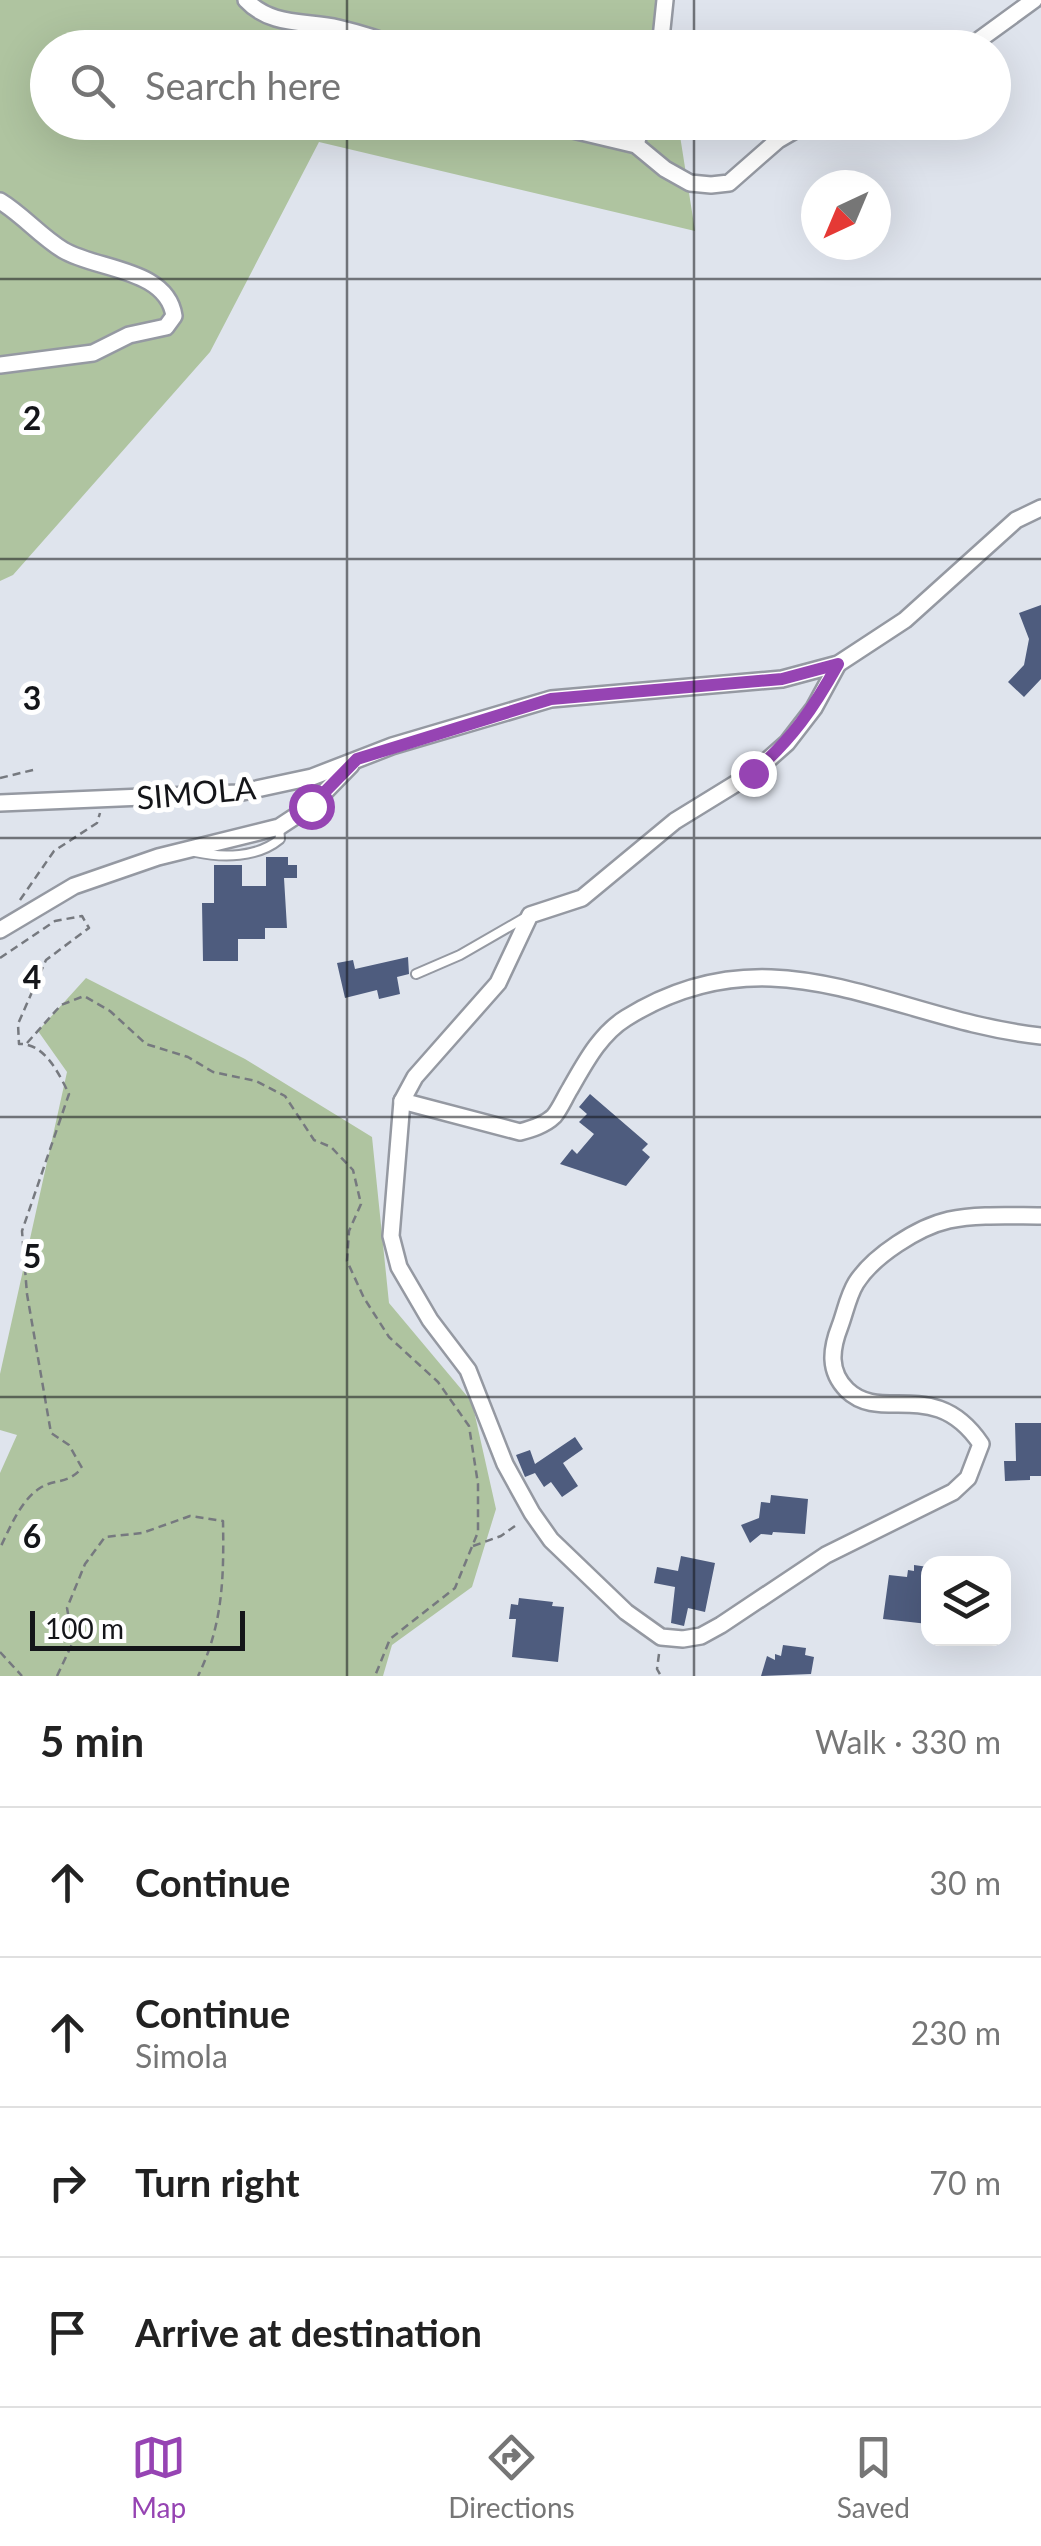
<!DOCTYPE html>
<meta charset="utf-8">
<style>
:root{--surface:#fff;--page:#f6f6f6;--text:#222;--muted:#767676;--line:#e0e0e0;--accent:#9644b3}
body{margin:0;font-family:Lato,sans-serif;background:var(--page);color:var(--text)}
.controls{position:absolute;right:30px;bottom:30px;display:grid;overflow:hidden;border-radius:20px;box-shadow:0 10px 40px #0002}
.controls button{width:90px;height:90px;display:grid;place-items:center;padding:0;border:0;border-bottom:2px solid var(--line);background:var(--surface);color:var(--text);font:50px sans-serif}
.compass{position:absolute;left:801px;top:170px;width:90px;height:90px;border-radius:50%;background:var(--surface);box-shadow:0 10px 40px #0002;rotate:224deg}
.scale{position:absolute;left:30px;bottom:25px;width:215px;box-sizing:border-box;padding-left:10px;border:5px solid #141519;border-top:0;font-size:28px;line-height:35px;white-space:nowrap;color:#141519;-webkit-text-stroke:8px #fff;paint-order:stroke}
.stop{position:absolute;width:30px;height:30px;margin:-22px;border:8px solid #9644b3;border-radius:50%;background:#fff}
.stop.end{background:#9644b3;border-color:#fff;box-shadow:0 2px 10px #0008}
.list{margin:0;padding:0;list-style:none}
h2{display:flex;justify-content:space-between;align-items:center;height:130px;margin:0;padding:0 40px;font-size:42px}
h2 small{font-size:32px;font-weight:400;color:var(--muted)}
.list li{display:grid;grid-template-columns:65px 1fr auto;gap:30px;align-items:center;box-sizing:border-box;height:150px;padding:0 40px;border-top:2px solid var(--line)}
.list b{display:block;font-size:38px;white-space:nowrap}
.list p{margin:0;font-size:32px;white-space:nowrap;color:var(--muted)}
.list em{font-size:32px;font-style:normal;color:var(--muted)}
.icon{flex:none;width:55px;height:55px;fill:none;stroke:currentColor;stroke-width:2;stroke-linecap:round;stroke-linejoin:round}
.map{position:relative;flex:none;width:1041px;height:1676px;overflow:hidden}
.search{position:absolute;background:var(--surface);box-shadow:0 10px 40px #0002;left:30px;right:30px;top:30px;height:110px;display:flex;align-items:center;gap:25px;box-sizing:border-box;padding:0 35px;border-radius:55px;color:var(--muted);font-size:38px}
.sheet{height:730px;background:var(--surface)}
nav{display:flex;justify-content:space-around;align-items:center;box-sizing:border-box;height:140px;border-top:2px solid var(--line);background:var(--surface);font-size:28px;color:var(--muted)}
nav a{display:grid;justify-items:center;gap:5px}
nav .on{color:var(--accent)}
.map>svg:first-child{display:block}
.green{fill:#afc4a0}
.building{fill:#4e5c7e}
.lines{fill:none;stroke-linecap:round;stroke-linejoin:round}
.lane-casing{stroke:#9599a2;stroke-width:12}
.street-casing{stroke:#9599a2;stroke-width:20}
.path{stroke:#76797f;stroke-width:2.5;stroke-dasharray:8 5;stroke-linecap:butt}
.lane{stroke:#fff;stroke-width:8}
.street{stroke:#fff;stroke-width:15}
.route{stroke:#9644b3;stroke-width:12}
.grid{fill:none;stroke:#141519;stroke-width:2.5;stroke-opacity:0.55}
.labels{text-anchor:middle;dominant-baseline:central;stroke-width:10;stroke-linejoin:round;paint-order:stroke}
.street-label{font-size:32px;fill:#141519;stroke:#fff}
.grid-label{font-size:32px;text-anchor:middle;font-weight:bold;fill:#141519;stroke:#fff;stroke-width:10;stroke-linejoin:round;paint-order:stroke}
</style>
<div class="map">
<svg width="1041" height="1676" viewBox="0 0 1041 1676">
<rect width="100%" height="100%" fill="#dfe4ed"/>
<g class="green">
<polygon points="0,0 659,0 667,47 48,48 48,122 678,123 695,231 319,142 210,352 13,575 0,581"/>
<polygon points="86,978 245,1059 372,1137 389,1303 472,1402 496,1509 472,1587 392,1645 383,1676 0,1676 0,1473 17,1435 0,1430 0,1374 67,1072 38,1031"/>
</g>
<g class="building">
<polygon points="1041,605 1041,679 1024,697 1008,682 1024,665 1029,639 1019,613"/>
<polygon points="266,857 288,857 288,865 297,865 297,878 284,878 287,928 265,928 265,939 238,939 238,961 203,961 202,903 214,903 214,865 242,865 242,886 266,886"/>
<polygon points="408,957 409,974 397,977 400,994 379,999 377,990 345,998 337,963 353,960 355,969"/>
<polygon points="590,1094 648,1144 642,1150 650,1157 626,1186 560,1164 572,1149 577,1154 594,1134 579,1122 587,1114 579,1107"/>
<polygon points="1015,1423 1041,1423 1041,1476 1030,1476 1030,1480 1005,1481 1004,1461 1016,1461"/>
<polygon points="575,1437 583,1449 563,1463 578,1486 562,1497 551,1482 544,1487 535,1473 525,1477 516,1455 530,1450 535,1464"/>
<polygon points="771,1495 808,1499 805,1534 773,1532 772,1535 761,1534 750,1543 741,1525 759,1518 761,1502 770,1503"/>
<polygon points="681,1556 715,1563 705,1612 688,1608 684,1626 671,1623 675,1587 654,1583 657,1567 678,1571"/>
<polygon points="914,1565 928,1567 928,1624 883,1619 889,1575 907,1577 908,1570 914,1571"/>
<polygon points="519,1598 553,1602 552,1606 564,1607 558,1662 512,1657 516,1619 509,1619 511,1604 518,1605"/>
<polygon points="783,1645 806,1648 805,1655 814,1657 811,1674 761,1676 767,1656 775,1660 775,1654 781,1656"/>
</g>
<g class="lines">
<g class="lane-casing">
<g id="lane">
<path d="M 195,852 C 223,858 257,858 280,839 L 279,827"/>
<polyline points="416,974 460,955 526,917"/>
</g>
</g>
<g class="street-casing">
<g id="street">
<path d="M 246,0 C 270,26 305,21 338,28 C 359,33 380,39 400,48"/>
<polyline points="660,48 665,0"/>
<polyline points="968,48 1034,0"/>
<polyline points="539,122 636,145 665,169 690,183 711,185 729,183 778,140 809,122"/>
<polyline points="636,145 642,122"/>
<path d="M 0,201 C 23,215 40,236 63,250 C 96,270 167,268 174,316 L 166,327 L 129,335 L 93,353 L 0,365"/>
<path d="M 838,664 L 814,708 L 787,743 L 753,773 L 675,821 L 582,898 L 530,915 L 498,983 L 415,1077 L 402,1101 L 391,1236 L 399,1267 L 430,1320 L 468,1370 L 505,1464 L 532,1513 L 551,1540 L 626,1612 L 661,1637 L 683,1639 L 701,1636 L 721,1625 L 826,1555 L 953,1492 L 968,1478 L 981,1444 C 935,1376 882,1424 847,1390 C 828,1371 831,1349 840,1326 C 845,1313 848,1296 856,1283 C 873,1256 918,1227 949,1220 C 977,1214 1012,1216 1041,1216"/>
<polyline points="0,803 238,793 312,777 392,746 551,699 782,679 838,664 905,620 1016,520 1041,508"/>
<polyline points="0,930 74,886 158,857 279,827 311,806 351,765"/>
<path d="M 402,1101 L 520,1132 C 531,1129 545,1125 554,1116 C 560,1109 565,1097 570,1089 C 585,1063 600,1034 626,1018 C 775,925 891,1020 1041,1036"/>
</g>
</g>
<g class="path">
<polyline points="0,778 37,769"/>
<polyline points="20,900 54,851 97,823 100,813"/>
<path d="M 0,958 L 55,921 L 82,916 L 89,928 L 46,960 L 18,1024 L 19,1044 C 45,1043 59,1074 69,1094 L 22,1231 L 27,1294 L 51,1433 L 69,1445 L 82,1468 C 67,1485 56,1478 40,1488 C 20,1501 10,1528 0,1548"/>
<polyline points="27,1043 61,1005 84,996 110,1011 146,1044 188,1057 213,1072 256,1081 285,1096 314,1140 331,1147 353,1170 361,1204 349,1231 347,1261 364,1298 389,1337 438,1382 469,1426 478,1484 478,1532 455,1588 390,1639 375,1676"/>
<polyline points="473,1546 501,1536 519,1523"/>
<polyline points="0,1652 22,1676"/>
<polyline points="659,1654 657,1669 661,1676"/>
<path d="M 57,1676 L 73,1642 L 67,1608 L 85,1564 L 105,1537 L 142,1533 L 190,1516 L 223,1521 C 224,1577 223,1625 198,1676"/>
</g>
<use href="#lane" class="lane"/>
<use href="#street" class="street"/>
</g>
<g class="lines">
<path class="route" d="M 311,806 L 357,759 L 551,699 L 782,679 L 838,664 C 813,709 792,739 753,773"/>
</g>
<path class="grid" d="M 347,0 L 347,48M 694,0 L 694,48M 347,122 L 347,1676M 694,122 L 694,1676M 0,279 L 1041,279M 0,559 L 1041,559M 0,838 L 1041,838M 0,1117 L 1041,1117M 0,1397 L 1041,1397"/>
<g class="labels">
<g class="street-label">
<text transform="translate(196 792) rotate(-5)">SIMOLA</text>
</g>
</g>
<g class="grid-label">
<text x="32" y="430">2</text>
<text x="32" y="710">3</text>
<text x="32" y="989">4</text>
<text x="32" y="1268">5</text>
<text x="32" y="1548">6</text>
</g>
</svg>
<div class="controls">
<button><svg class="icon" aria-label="layers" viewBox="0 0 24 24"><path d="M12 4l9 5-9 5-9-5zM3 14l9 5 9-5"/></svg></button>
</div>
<svg class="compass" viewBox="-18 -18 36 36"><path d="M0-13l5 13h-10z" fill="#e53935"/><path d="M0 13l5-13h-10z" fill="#767676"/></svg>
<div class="scale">100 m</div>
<div class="stop" style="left:311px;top:806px"></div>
<div class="stop end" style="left:753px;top:773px"></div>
<div class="search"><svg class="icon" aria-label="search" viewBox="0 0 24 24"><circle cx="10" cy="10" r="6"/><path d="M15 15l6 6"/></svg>Search here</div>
</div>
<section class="sheet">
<h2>5 min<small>Walk · 330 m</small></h2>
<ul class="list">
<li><svg class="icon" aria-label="ahead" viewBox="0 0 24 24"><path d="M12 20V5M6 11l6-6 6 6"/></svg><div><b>Continue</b></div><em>30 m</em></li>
<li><svg class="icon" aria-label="ahead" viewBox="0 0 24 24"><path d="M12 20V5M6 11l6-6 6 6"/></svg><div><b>Continue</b><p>Simola</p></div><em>230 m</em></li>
<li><svg class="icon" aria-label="right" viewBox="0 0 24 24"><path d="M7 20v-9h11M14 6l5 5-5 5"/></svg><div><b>Turn right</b></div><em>70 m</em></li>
<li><svg class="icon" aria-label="arrive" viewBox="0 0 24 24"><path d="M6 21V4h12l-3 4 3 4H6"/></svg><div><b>Arrive at destination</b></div></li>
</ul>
</section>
<nav>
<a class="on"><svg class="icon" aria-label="map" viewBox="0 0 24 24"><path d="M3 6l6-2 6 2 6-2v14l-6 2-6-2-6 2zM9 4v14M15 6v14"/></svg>Map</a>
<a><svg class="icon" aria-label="directions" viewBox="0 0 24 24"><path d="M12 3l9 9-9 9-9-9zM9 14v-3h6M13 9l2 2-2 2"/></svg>Directions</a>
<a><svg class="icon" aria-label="saved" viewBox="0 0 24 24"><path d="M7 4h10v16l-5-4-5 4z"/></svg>Saved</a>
</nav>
